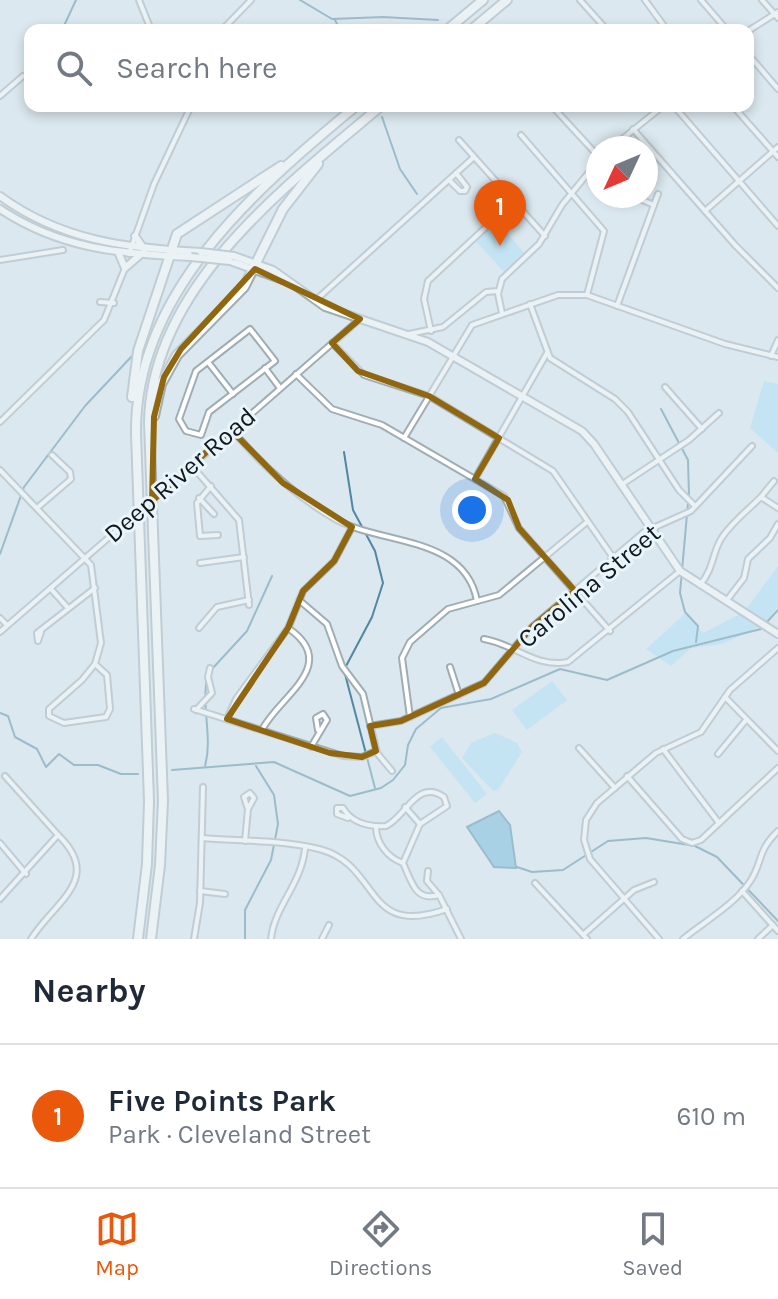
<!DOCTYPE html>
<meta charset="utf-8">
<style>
:root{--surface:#fff;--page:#f6f6f7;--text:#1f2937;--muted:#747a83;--line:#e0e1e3;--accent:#ea580c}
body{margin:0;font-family:Karla,sans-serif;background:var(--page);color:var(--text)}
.compass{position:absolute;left:586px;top:136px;width:72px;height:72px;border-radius:50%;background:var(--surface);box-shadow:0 4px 12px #0003;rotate:226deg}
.you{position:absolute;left:472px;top:510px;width:28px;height:28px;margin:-20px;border:6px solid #fff;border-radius:50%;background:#1a73e8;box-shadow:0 0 0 12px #1a73e833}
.badge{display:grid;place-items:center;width:52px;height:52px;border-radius:50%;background:var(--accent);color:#fff;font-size:26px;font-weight:700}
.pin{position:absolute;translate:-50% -66px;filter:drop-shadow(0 2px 4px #0008)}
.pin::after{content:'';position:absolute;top:42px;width:28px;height:24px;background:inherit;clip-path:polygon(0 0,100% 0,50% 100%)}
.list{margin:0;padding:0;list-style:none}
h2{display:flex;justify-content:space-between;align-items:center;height:104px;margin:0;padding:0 32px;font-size:34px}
h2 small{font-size:26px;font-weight:400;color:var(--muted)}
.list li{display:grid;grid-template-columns:52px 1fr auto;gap:24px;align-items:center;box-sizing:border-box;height:144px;padding:0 32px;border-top:2px solid var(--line)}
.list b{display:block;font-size:30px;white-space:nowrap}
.list p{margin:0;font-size:26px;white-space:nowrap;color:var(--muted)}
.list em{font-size:26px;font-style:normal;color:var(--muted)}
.icon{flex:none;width:44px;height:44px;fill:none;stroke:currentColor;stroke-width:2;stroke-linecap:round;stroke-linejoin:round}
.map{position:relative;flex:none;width:778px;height:939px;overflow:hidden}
.search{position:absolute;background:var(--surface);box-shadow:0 4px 12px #0003;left:24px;right:24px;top:24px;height:88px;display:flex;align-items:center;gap:20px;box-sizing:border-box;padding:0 28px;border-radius:16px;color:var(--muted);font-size:30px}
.sheet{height:248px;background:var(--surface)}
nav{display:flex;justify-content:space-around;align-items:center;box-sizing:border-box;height:112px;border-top:2px solid var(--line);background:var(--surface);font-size:22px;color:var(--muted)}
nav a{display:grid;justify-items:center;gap:4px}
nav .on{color:var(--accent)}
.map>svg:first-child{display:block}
.green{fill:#acdff8}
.water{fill:#6cb7da;stroke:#5187a0;stroke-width:2}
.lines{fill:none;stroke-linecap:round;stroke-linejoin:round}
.stream{stroke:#5187a0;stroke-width:2}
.minor-casing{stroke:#a0adb3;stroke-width:8}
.major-casing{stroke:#a0adb3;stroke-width:10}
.highway-casing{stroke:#a0adb3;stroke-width:12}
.minor{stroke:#fff;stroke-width:4}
.major{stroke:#fff;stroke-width:6}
.highway{stroke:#fff;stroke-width:8}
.minor-bridge-casing{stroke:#a0adb3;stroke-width:8;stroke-linecap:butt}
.major-bridge-casing{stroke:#a0adb3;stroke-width:10;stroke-linecap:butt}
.minor-bridge{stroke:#fff;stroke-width:4}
.major-bridge{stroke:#fff;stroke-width:6}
.marked{fill:none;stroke:#90670e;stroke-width:6;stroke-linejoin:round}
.labels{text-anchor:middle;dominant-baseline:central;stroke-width:6;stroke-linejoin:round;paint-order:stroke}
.street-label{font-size:26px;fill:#13181a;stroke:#e8f5fc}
</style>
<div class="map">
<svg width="778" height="939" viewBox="0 0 778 939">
<rect width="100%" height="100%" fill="#dbe8ef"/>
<g class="green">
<polygon points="495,219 526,255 505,273 473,238"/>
<polygon points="764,381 778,384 778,453 750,428"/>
<polygon points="778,566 778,607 764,625 722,644 691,648 671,666 646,649 686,613 703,633 744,612"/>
<polygon points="552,681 567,700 527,730 512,710"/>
<polygon points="495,733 517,743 522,752 498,790 493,791 462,758 471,743"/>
<polygon points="442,737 487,794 475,803 430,747"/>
</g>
<polygon class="water" points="499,811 510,825 516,868 494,867 467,827"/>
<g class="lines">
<g class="stream">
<polyline points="300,0 332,19 383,17 438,20"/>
<polyline points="335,20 340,30"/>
<polyline points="62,30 76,0"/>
<polyline points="382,117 400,169 417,194"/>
<polyline points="661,409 688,460 689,496"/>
<polyline points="344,452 353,510 375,551 383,583 372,617 345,668"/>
<polyline points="688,503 680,593 685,612 698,626 696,642"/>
<polyline points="0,554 24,487 85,406 132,356"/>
<polyline points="766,623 778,610"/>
<polyline points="212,669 247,631 272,576"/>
<polyline points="345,674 375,788"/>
<polyline points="0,713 8,716 15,737 37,749 46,767 59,754 74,765 98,765 121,774 138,774"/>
<path d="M 205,766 C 213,737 201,708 207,678"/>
<polyline points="172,770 274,762 350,796 381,788 393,780 405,765 408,745 416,729 441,708 491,699 560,669 607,680 673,651 761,629"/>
<polyline points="517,867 532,872 563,870 608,841 646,838 695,846 717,857 778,921"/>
<polyline points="245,939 245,910 271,860 278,824 274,795 256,766"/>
</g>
<g class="minor-casing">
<g id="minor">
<polyline points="139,0 151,30"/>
<polyline points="580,0 607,30"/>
<polyline points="645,0 667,30"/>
<polyline points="701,0 727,30"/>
<polyline points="762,0 778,18"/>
<polyline points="222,30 251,0"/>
<polyline points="748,31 778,12"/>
<polyline points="748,54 778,89"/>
<polyline points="0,96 23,76"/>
<polyline points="552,106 598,156"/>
<polyline points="674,106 778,226"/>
<polyline points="733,106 778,157"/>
<polyline points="633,129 735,245 778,288"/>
<polyline points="521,135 604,231 587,295"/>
<polyline points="459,140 545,236"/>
<polyline points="611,148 663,106"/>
<polyline points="449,180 460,191 465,191 467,187 456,173"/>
<polyline points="633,196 654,205"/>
<polyline points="705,211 778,147"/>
<polyline points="129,254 154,184 191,106"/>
<polyline points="0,260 63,250"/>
<polyline points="316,300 474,157"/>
<polyline points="100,302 114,303"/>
<polyline points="530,304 550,358 615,399 628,412 679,490 695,506"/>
<polyline points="617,306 658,194"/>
<polyline points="502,313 498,294 502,279 539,244 562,205 598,161"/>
<polygon points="250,329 275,361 209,412 201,435 186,431 179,419 196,371"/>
<polyline points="431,331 424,299 428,281 514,201"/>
<polyline points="409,334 443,327 486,292 498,291"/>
<polyline points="332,343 364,375 429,396 553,471 614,559"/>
<polyline points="771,356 778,340"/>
<polyline points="208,362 233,394"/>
<polyline points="265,368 280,388"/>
<polyline points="296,374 332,409 382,425 504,496 519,528 610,631"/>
<polyline points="665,387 702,429"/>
<polyline points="0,422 104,320 125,268"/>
<path d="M 232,430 C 262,465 295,496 335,519 C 381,545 465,535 477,601"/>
<polyline points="404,438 472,325 558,295 587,295 725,344 778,357"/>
<polyline points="192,466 239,520 249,605"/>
<polyline points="0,470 91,565 101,643 95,664"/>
<polyline points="475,479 547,353"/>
<polyline points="621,485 689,440 719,413"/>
<polyline points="211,486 197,503 200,536 218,535"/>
<polyline points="163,491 360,319"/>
<polyline points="761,497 774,481"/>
<polyline points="199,498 214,514"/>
<polyline points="37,508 71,479 70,472 52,455"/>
<polyline points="200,563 244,557"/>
<path d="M 700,585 C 714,568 712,554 721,539 C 730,524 749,509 761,497 L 778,508"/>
<polyline points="51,589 68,608"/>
<polyline points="299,600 327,624 342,666 363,694 377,753 392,771"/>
<polyline points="727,600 744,578 748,559 770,538 778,524"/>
<polyline points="0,618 7,625"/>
<polyline points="199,628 217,607 249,600"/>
<polyline points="0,632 129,520"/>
<polyline points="41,632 38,641 37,633 95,588"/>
<path d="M 484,639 C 515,644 534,668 568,662 L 680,571"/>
<polygon points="95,664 107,675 110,709 106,717 64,723 49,716 49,709 82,680"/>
<polyline points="450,667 459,695"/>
<polyline points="725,697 778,751"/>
<polyline points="194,709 343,756 362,757 376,751"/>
<polyline points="196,710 212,693 208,677 210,668"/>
<polyline points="410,717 402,658 410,642 448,609 499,595 587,522"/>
<polyline points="227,719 236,699 288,628 303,591 334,561 352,527"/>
<polyline points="370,726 401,721 484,683 532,627 644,532 691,511 752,446"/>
<path d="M 262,730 C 278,697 342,665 288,628"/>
<polyline points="311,747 327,720 323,714 316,718 318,730"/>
<polyline points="579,748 615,788"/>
<polyline points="663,749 719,823"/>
<polyline points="718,754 746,720"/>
<polyline points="627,776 682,839 692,843 701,840 778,768"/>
<polyline points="405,807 420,824"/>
<path d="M 348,818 L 337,814 L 337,808 L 343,808 C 352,823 368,827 386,826 C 406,817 417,778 444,797 L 447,806 L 420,824 L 403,863 C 412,882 415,902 439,895"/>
<path d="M 376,827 C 376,843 388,858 403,863"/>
<path d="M 202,838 C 240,841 282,840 319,849 C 382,865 362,939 447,909"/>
<polyline points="245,841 248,809 254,798 250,793 244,797 248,809"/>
<polyline points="0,843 26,874"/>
<polyline points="428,871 427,881 439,895 461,939"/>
<polyline points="535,883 587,939"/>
<polyline points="200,891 225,894"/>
<polyline points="742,891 778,931"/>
<polyline points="0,899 58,835 5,776"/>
<polyline points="583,935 634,890 654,882"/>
<path d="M 31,939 C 54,902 104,879 58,835"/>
<polyline points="194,939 200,903 203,787"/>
<path d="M 271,939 C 274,907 301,885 305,849"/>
<polyline points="322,939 329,925"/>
<polyline points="659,939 590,859 584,840 586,820 597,803 656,753 701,732 730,690 778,648"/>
<path d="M 683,939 C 705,921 736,904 751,880 C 763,861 757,851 778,831"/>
<polyline points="758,939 773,925"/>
</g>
</g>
<g class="major-casing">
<g id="major">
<path d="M 0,196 C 62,241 126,248 201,252"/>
<path d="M 0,209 C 60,249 121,254 191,257"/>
<polyline points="135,236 144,249"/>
<polyline points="119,254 125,268 140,255"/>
<polyline points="234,256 273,270 325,307 428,342 582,431 594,444 680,571 778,634"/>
<polyline points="230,261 283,280"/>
</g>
</g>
<g class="highway-casing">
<g id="highway">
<polyline points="447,30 483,0"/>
<polyline points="471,30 507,0"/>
<polyline points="132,397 138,351 177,234 281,166"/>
<polyline points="154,416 161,384 177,355 244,287 283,209 318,164"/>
<path d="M 138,939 L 147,864 L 149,801 L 136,434 C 134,293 256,189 356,106"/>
<path d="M 151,939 L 160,865 L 163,801 L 149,423 C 151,287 286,186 381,106"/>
</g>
</g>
<use href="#minor" class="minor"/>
<use href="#major" class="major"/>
<use href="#highway" class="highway"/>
<g class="minor-bridge-casing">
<polyline id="minor-bridge" points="129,520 163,491"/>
</g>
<g class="major-bridge-casing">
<g id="major-bridge">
<polyline points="201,252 234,256"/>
<polyline points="191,257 230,261"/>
</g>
</g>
<use href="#minor-bridge" class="minor-bridge"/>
<use href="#major-bridge" class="major-bridge"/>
</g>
<path d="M0 0H778V939H0ZM 255,269 L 360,319 L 332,343 L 358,371 L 429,396 L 499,438 L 475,479 L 508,500 L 519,528 L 575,591 L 532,627 L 484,683 L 401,721 L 370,726 L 376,751 L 362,757 L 330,753 L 227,719 L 288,628 L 303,591 L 334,561 L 352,527 L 283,483 L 231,430 L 152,501 L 154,417 L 164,377 L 181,349 Z" fill="#dbe8ef" fill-opacity=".55" fill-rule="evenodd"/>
<path class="marked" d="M 255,269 L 360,319 L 332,343 L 358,371 L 429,396 L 499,438 L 475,479 L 508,500 L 519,528 L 575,591 L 532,627 L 484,683 L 401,721 L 370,726 L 376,751 L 362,757 L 330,753 L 227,719 L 288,628 L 303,591 L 334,561 L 352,527 L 283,483 L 231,430 L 152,501 L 154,417 L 164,377 L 181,349 Z"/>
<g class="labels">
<g class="street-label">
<text transform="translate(180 475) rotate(-41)">Deep River Road</text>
<text transform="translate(589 586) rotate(-40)">Carolina Street</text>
</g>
</g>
</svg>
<svg class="compass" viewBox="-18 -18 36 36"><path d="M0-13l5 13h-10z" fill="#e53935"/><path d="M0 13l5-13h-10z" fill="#747a83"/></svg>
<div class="you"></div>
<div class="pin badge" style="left:500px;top:246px">1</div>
<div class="search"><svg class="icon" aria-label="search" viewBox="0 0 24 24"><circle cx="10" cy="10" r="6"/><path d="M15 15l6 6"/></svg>Search here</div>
</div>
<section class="sheet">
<h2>Nearby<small></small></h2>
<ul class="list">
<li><span class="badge">1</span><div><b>Five Points Park</b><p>Park · Cleveland Street</p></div><em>610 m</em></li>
</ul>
</section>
<nav>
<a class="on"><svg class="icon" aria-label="map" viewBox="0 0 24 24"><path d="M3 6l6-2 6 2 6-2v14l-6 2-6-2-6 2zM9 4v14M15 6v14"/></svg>Map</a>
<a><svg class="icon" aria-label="directions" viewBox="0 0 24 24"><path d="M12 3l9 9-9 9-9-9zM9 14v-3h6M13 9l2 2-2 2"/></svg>Directions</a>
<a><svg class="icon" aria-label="saved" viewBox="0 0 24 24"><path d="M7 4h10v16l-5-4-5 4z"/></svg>Saved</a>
</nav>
